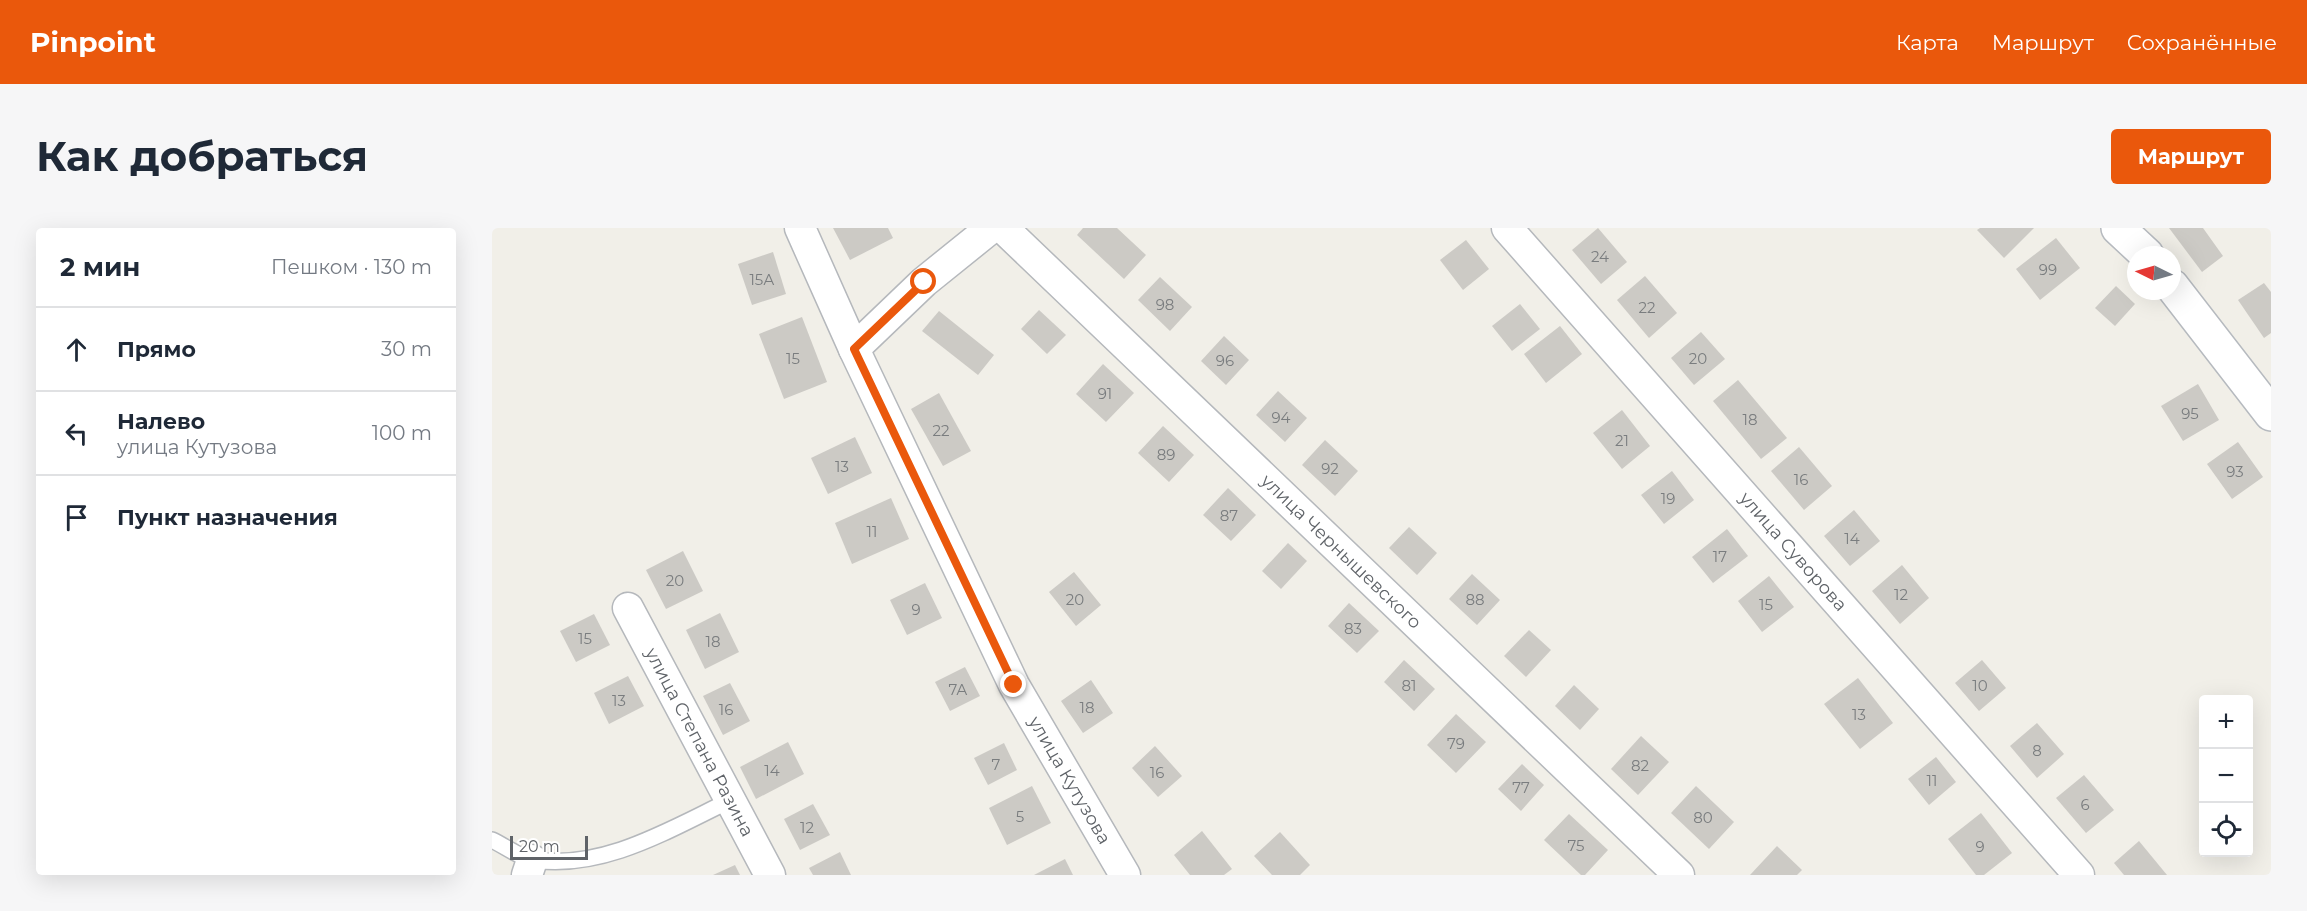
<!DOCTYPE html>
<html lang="ru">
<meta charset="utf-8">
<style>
:root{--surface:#fff;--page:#f6f6f7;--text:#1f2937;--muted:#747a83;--line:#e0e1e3;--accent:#ea580c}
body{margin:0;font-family:Montserrat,sans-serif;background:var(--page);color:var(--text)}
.controls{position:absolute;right:18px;bottom:18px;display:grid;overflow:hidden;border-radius:6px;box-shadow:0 6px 24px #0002}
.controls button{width:54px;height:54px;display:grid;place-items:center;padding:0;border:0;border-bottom:2px solid var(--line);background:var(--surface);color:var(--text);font:30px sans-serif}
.compass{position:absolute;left:1635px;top:18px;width:54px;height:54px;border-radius:50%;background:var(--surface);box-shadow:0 6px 24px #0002;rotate:275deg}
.scale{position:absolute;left:18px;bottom:15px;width:78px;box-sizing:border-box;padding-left:6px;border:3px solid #5f6368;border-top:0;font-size:16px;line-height:21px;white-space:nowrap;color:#5f6368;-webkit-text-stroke:4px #fff;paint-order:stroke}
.stop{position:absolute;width:18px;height:18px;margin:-14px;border:4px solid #ea580c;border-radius:50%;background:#fff}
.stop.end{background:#ea580c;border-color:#fff;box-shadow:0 2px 6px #0008}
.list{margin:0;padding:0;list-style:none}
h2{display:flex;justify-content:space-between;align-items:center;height:78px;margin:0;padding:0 24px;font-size:26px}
h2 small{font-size:20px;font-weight:400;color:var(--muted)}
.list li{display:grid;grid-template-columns:39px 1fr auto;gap:18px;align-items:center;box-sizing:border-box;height:84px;padding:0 24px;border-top:2px solid var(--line)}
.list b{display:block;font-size:22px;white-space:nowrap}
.list p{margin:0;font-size:20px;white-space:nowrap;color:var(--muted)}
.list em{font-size:20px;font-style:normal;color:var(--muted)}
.icon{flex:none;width:33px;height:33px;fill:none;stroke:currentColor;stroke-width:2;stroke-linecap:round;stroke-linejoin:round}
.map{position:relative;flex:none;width:1779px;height:647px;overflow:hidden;border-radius:6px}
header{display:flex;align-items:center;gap:36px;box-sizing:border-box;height:84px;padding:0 30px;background:var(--accent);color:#fff}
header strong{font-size:28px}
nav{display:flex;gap:33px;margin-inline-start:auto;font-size:21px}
.intro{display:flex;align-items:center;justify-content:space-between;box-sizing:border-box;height:144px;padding:0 36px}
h1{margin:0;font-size:42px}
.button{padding:15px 27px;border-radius:6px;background:var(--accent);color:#fff;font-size:21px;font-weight:700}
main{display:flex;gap:36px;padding:0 36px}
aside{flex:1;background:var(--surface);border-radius:6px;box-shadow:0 6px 24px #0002}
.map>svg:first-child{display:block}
.building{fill:#cccac5}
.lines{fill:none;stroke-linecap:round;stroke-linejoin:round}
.lane-casing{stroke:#b5b8bc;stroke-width:18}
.street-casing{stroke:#b5b8bc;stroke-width:33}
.secondary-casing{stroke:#b6babf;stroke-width:36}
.lane{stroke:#fff;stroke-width:15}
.street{stroke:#fff;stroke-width:30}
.secondary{stroke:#fff;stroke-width:33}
.route{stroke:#ea580c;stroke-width:8}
.labels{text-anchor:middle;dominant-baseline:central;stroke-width:6;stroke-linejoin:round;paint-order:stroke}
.number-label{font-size:15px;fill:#7a7d7f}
.street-label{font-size:18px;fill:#5f6368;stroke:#fff}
</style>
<header>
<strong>Pinpoint</strong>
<nav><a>Карта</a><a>Маршрут</a><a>Сохранённые</a></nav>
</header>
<div class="intro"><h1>Как добраться</h1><a class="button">Маршрут</a></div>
<main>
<aside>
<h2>2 мин<small>Пешком · 130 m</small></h2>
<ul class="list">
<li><svg class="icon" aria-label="ahead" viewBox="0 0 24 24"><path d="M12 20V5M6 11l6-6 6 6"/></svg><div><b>Прямо</b></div><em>30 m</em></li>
<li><svg class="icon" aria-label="left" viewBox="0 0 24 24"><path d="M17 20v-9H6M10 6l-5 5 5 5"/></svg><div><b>Налево</b><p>улица Кутузова</p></div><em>100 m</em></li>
<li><svg class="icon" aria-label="arrive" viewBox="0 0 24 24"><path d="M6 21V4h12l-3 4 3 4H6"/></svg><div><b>Пункт назначения</b></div></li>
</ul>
</aside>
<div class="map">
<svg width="1779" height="647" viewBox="0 0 1779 647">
<rect width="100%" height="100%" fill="#f1efe8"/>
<g class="building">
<polygon points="341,0 396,0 401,10 358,32"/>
<polygon points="591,0 625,0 654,27 632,51 585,7"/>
<polygon points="1106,0 1135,34 1109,56 1080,22"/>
<polygon points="1488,0 1542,0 1512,30 1485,2"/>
<polygon points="1677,0 1711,0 1731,28 1710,44"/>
<polygon points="1564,10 1588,40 1548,72 1524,41"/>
<polygon points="974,12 997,41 971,62 948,32"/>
<polygon points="281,24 294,66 260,77 246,36"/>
<polygon points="1153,48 1185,85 1157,110 1125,72"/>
<polygon points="668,49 700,79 678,103 646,72"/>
<polygon points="1772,55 1779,64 1779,105 1772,110 1746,72"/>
<polygon points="1624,58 1643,76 1623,98 1603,80"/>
<polygon points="1028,76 1048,101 1020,123 1000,98"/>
<polygon points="547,82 574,107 555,126 529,101"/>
<polygon points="447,83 502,127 486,147 430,103"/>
<polygon points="310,89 335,154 292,171 267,106"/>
<polygon points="1068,98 1090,126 1054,155 1032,126"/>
<polygon points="1209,104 1233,131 1202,157 1179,130"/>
<polygon points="732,108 757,132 734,157 709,133"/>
<polygon points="611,136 642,165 614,194 584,166"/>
<polygon points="1246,152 1295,210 1269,231 1221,173"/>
<polygon points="1706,156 1727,192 1691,213 1669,178"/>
<polygon points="786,163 815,190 793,214 764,187"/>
<polygon points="447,165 479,223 451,238 419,181"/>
<polygon points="1130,182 1158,218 1130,241 1101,205"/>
<polygon points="671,198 702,227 677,254 646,225"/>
<polygon points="363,209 380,245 336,266 319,230"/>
<polygon points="833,212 866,243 843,268 810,237"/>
<polygon points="1746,214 1771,249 1740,271 1715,236"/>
<polygon points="1307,219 1340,258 1312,282 1279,243"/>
<polygon points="1180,243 1202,272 1172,296 1149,267"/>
<polygon points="736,260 764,287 739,313 711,287"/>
<polygon points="399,270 417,311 360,336 343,295"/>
<polygon points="1362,282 1388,313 1358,338 1332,308"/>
<polygon points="917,299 945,325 925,347 897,320"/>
<polygon points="1235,301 1256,328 1221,355 1200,329"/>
<polygon points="796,315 815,333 789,361 770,343"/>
<polygon points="191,323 211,363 174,381 154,342"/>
<polygon points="1410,337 1437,370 1408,396 1380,363"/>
<polygon points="582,344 609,377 584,398 557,364"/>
<polygon points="980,346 1008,372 985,397 957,371"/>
<polygon points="1277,348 1302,379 1270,404 1246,373"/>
<polygon points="433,355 450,390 415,407 398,372"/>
<polygon points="857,375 887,403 865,425 836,398"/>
<polygon points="228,385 247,424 213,441 194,402"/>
<polygon points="102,386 118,417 84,434 68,403"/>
<polygon points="1037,402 1059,422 1034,449 1012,428"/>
<polygon points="912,432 943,461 922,483 892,454"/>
<polygon points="1490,432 1514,460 1487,483 1463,455"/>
<polygon points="473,439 488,468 458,483 443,454"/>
<polygon points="136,448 152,478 117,496 102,465"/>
<polygon points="1366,450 1401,495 1368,521 1332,476"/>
<polygon points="599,452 621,485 591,505 569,473"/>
<polygon points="238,455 258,493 231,507 211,468"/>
<polygon points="1082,457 1107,481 1088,502 1063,478"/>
<polygon points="964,486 994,514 964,545 935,517"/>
<polygon points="1545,495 1572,526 1545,550 1518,518"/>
<polygon points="1149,508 1177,534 1146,567 1119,541"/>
<polygon points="296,514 312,546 264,571 248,539"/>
<polygon points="512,515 525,542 496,557 482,530"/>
<polygon points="663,518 690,548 666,569 640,540"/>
<polygon points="1444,529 1464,554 1437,577 1416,551"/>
<polygon points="1030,536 1052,557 1029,583 1006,561"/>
<polygon points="1592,547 1622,582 1594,605 1564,570"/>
<polygon points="540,558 559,595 515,617 497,580"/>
<polygon points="1204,558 1242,594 1217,621 1179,585"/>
<polygon points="321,576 338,607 308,622 292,591"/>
<polygon points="1489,585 1520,625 1492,647 1484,647 1456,611"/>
<polygon points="1077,586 1116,622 1093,647 1089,647 1052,612"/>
<polygon points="710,603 740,641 732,647 698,647 682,627"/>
<polygon points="788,604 818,637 808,647 780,647 762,628"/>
<polygon points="1647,613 1675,647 1632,647 1622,635"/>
<polygon points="1285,618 1310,642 1305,647 1258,647"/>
<polygon points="348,624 359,647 321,647 317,640"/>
<polygon points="573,631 581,647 542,647"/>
<polygon points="243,637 248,647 221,647"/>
</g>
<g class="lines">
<g class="lane-casing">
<path id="lane" d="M 0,612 C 13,618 28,630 42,632 C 112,642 178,601 239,572"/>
</g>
<g class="street-casing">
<g id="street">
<path id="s1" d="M 308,0 L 362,121 L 522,457 L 633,647"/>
<path id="s2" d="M 511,0 L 1187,647"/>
<path id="s3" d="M 1015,0 L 1587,647"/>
<polyline points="362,121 432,54 499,0"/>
<path id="s4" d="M 136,380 L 278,647"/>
<polyline points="35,647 40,632"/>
</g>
</g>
<g class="secondary-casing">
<g id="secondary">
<polyline points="1626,0 1655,27"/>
<polyline points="1680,58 1779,186"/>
</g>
</g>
<use href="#lane" class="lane"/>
<use href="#street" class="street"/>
<use href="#secondary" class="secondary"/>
</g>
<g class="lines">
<polyline class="route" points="432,54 362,121 522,457"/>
</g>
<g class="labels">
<g class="number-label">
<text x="1108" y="28">24</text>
<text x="1556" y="41">99</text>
<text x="270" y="51">15А</text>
<text x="673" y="76">98</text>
<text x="1155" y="79">22</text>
<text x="301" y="130">15</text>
<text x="1206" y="130">20</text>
<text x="733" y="132">96</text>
<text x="613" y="165">91</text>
<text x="1698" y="185">95</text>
<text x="789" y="189">94</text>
<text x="1258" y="191">18</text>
<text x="449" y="202">22</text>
<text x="1130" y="212">21</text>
<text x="674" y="226">89</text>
<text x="350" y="238">13</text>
<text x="838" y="240">92</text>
<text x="1743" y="243">93</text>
<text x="1309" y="251">16</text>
<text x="1176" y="270">19</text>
<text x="737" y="287">87</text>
<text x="380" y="303">11</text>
<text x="1360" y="310">14</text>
<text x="1228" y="328">17</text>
<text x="183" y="352">20</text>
<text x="1409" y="366">12</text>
<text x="583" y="371">20</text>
<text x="983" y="371">88</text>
<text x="1274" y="376">15</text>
<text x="424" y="381">9</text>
<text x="861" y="400">83</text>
<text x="93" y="410">15</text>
<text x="221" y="413">18</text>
<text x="917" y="457">81</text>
<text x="1488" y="457">10</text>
<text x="466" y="461">7А</text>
<text x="127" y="472">13</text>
<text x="595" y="479">18</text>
<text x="234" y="481">16</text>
<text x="1367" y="486">13</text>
<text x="964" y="515">79</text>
<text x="1545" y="522">8</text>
<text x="504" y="536">7</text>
<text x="1148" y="537">82</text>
<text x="280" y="542">14</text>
<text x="665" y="544">16</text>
<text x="1440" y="552">11</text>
<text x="1029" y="559">77</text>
<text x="1593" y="576">6</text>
<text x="528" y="588">5</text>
<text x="1211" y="589">80</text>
<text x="315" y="599">12</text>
<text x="1084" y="617">75</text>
<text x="1488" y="618">9</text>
</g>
<g class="street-label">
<text stroke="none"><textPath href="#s2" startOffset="468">улица Чернышевского</textPath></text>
<text stroke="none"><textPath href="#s3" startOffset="432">улица Суворова</textPath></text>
<text stroke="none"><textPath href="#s4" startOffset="152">улица Степана Разина</textPath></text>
<text stroke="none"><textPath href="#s1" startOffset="615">улица Кутузова</textPath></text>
</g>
</g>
</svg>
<div class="controls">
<button>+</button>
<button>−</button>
<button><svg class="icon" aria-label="locate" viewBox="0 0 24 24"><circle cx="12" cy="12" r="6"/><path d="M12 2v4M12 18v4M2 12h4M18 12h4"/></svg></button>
</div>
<svg class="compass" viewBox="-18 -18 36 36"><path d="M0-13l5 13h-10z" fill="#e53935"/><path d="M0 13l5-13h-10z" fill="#747a83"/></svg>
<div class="scale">20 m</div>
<div class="stop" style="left:432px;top:54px"></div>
<div class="stop end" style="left:522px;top:457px"></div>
</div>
</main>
